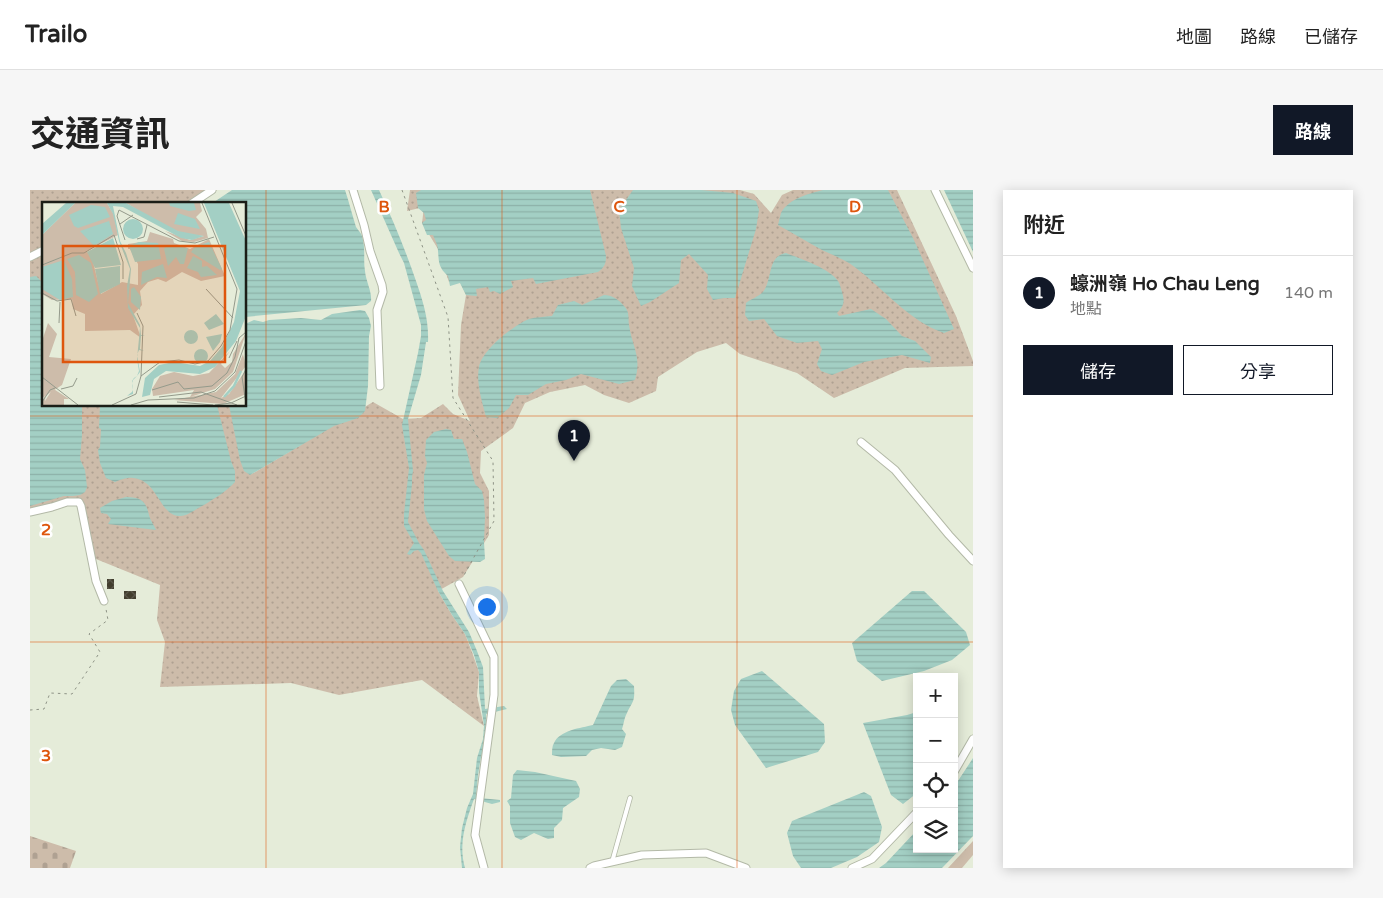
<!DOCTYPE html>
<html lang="zh-TW">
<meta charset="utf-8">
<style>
:root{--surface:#fff;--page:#f6f6f6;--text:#222;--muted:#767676;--line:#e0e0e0;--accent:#111827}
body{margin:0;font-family:"Varela Round","Noto Sans TC",sans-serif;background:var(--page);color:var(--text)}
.controls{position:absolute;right:15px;bottom:15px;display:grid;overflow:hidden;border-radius:0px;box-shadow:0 2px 12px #0003}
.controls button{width:45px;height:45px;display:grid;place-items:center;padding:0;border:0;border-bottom:1px solid var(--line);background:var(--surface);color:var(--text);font:25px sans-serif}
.you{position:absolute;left:456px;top:416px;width:18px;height:18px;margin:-12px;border:4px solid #fff;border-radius:50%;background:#1a73e8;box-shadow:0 0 0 8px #1a73e833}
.badge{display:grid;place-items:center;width:32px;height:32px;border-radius:50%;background:var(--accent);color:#fff;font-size:16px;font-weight:700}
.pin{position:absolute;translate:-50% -41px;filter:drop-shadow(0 1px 2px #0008)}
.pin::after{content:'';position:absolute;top:26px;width:18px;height:15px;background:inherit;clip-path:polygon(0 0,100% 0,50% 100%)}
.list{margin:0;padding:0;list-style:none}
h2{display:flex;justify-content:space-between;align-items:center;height:65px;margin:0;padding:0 20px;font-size:21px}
h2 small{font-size:16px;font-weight:400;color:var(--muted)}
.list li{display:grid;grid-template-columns:32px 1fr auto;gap:15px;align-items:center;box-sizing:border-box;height:75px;padding:0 20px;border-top:1px solid var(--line)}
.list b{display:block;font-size:19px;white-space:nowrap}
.list p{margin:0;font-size:16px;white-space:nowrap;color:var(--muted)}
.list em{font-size:16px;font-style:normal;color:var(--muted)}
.actions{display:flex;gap:10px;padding:15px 20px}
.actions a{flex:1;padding:11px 0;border:1px solid var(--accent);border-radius:0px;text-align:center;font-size:18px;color:var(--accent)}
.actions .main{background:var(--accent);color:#fff}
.icon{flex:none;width:28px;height:28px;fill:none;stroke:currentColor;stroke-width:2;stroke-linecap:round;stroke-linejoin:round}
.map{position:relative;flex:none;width:943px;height:678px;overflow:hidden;border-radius:0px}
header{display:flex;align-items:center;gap:30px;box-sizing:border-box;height:70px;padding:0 25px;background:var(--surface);border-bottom:1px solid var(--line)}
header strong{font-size:24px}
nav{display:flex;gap:28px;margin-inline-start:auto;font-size:18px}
.intro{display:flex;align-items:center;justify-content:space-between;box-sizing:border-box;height:120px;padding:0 30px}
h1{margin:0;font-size:35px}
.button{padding:12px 22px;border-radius:0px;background:var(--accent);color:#fff;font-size:18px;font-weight:700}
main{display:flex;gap:30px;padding:0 30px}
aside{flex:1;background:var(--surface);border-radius:0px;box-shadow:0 2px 12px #0003}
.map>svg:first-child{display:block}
.grass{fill:url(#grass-dots)}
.forest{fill:url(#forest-crowns)}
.cemetery{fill:url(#cemetery-stones)}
.water{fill:url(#water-rules)}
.building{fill:url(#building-cross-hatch)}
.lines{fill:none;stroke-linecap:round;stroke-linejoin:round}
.service-casing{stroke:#b3b9a7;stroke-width:5.5}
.minor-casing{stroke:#b3b9a7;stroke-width:9}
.path{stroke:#8e9386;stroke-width:1;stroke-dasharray:2.5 4;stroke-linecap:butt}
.service{stroke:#fff;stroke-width:4}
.minor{stroke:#fff;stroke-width:7}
.grid{fill:none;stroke:#de560d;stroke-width:1;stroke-opacity:0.55}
.inset-river{fill:none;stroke:#a3cfc4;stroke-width:2.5}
.inset-road{fill:none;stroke:#949a8b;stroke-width:1}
.view{fill:#de560d;fill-opacity:0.15;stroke:#de560d;stroke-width:2.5}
.inset-edge{fill:none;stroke:#1b1e17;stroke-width:2.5}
.grid-label{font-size:16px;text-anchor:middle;font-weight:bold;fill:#de560d;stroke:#fff;stroke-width:5;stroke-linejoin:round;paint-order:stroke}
</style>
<header>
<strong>Trailo</strong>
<nav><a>地圖</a><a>路線</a><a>已儲存</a></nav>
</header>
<div class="intro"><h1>交通資訊</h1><a class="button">路線</a></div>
<main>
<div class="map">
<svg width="943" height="678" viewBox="0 0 943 678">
<defs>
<pattern id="grass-dots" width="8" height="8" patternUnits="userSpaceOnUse" patternTransform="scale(1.25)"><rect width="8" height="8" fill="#cdbcaa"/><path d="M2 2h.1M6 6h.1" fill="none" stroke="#afa192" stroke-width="1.8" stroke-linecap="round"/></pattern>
<pattern id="forest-crowns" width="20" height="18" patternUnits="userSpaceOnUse" patternTransform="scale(1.25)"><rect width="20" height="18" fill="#cdbcaa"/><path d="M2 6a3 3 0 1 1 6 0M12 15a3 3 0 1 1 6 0" fill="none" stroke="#afa192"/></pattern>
<pattern id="cemetery-stones" width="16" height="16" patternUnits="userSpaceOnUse" patternTransform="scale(1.25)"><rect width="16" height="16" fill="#cdbcaa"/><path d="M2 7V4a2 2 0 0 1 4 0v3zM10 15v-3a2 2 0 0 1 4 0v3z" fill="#afa192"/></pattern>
<pattern id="water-rules" width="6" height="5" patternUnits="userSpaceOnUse" patternTransform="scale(1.25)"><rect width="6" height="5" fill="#a3cfc4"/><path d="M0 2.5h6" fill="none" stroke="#8cb1a8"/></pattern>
<pattern id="building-cross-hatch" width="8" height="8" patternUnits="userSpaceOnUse" patternTransform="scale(1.25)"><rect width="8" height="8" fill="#423e2e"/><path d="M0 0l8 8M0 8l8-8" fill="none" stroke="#5a574a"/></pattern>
</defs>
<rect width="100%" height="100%" fill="#e5ecd9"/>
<polygon class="grass" points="0,0 187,0 166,14 14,14 14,215 201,215 220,285 343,212 373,229 391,228 413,214 423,224 440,231 428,205 431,135 436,105 430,92 419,92 408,59 392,33 394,17 377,21 380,0 710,0 724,4 741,23 752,5 763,0 867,0 926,126 943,171 943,176 875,178 804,208 767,183 710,164 696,153 667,162 628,187 626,201 599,213 574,205 555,195 520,202 495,213 483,238 451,261 450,283 459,301 459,345 433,387 408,401 422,425 435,444 442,462 449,482 447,506 454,536 392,490 309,505 261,493 130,497 135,452 127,430 130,395 61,367 51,313 0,321"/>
<polygon class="forest" points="943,651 943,665 932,678 918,678"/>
<polygon class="cemetery" points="0,646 46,661 40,678 0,678"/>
<g class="water">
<path d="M 202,0 L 315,0 C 319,12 322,24 326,37 C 328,40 331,43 332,46 C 336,59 333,70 335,81 C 336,92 342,101 341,111 L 336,115 L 215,127 L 215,14 L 181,14 Z"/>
<path d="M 341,0 L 349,0 C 363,30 375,59 386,91 C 393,111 399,130 398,152 L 396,152 L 391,185 L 378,229 L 383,281 L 382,287 L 382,294 L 378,332 L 389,353 L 394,360 L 413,401 L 439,442 L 447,461 L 453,477 L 455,519 L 474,516 L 477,519 L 456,524 L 457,546 L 451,567 L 448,585 L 446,606 L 450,608 L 470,610 L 470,612 L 462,614 L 444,609 C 436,631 428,654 435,678 L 432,678 L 430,657 L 432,638 L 437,618 L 443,604 L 447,568 L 453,549 L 454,536 L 449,501 L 449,482 L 444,465 L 435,444 L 422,425 L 408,401 L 391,363 L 388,360 L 384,361 L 380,365 L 377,364 L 384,353 L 374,336 L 374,324 L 379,278 L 372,235 L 388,163 L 391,146 L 391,135 L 374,73 L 369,63 Z"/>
<path d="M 391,0 L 560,0 L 576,66 C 576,73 575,77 568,82 L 506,94 L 503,88 L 481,91 L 483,97 L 470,104 L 464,101 L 460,102 L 458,97 L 446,99 L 447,106 L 436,105 L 430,93 L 420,96 L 418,86 C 408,77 409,72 408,61 C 408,55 405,50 403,45 L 397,45 L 392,33 L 396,30 L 394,23 L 388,18 L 386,3 Z"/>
<polygon points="603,0 671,0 703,3 726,11 729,20 726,39 705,108 694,108 683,110 677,99 678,85 659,64 651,70 649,93 620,112 611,116 602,96 604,78 591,38 589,20"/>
<path d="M 793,0 L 858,0 L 883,48 L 924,139 L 914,143 C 879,131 855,100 826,78 C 816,70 803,65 792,60 C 777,52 763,43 748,35 C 749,31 750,27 751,23 C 759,8 779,4 793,0 Z"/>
<polygon points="914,0 943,0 943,62"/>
<path d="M 756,63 C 771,69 799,78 808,91 C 810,94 811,99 812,102 C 815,112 814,116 807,123 L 809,126 L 841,119 L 856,129 L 872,146 L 885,151 L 901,167 L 900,173 L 872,165 L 834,172 L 802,185 L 791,181 L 787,174 L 792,159 L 788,151 L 767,153 L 747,146 L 734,129 L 719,131 L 715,125 L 716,113 C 721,109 728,107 733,102 C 743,89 737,66 756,63 Z"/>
<polygon points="6,86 14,94 14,215 52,215 52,245 50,269 55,280 57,297 55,302 50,305 43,306 34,306 0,316 0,87"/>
<path d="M 574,105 C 582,105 588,109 594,116 C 600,122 598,128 599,135 C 602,157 612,166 605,190 L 589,194 L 551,184 L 536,190 L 516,194 L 498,205 L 486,205 L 479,218 L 467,228 L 456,227 C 452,211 446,193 449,177 C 452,160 484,135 499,129 C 506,127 514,127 522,126 L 528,115 L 544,111 L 552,115 Z"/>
<polygon points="330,120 335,121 339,128 341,136 339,146 338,196 335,221 328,228 304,236 220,285 214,281 210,270 199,215 215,215 215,134 224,130 233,132 239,130 271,128 291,130 302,124"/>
<path d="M 70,215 L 187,215 L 201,271 L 205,281 L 205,292 C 196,302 185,308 174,315 C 167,318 157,327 149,326 C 129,325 128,290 103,288 C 98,287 90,290 85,292 L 76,288 L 70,273 L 68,260 L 70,257 L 71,239 L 69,238 Z"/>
<polygon points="416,239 421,240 424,249 432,249 437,262 445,294 452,301 454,310 455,327 454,352 455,369 450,372 425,371 419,366 397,331 394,319 394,285 397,273 395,266 396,250 404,242"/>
<path d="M 96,307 C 111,307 116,311 119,325 C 120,330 124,335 126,340 L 78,334 L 81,329 L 77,324 L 71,323 L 70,318 L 82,311 Z"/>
<polygon points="882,401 894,401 936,442 940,455 922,470 894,481 852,491 827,471 822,453"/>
<polygon points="732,481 794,534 795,552 788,562 736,578 705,535 701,520 704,501 711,489"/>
<path d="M 596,489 L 604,496 C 605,513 603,510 597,523 C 594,528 594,534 592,539 L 596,544 L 592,557 L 585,560 L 571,558 L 562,560 L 556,566 L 531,567 L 522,565 C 522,561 522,556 524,553 C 530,540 551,538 563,535 L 581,496 L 587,490 Z"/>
<polygon points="887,522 887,603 873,614 861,605 833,533 877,525"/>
<polygon points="943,568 943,646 912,678 849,678 856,673 887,640 887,659 924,659 924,597"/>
<polygon points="487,580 505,582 546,591 550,599 549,607 533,618 532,630 524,638 524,648 518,649 504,643 491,650 485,647 480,633 480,616 477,611 481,608 483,585"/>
<polygon points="834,602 841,606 852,637 849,652 827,667 801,678 771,678 763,666 757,643 762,631"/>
</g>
<g class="building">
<rect x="77" y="389" width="7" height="10"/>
<rect x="94" y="401" width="12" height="8"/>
</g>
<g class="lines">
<g class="service-casing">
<polyline id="service" points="582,672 600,608"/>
</g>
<g class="minor-casing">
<g id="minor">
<polyline points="323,0 334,35 340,61 352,95 353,102 347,120 350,196"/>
<polyline points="905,0 943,78"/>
<polyline points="161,14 182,0"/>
<polyline points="0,67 14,60"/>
<polyline points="831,252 865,280 919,345 943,371"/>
<polyline points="0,322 22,317 37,312 49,312 51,316 66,391 74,411"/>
<polyline points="429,394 464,467 464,505 445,645 454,678"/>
<polyline points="924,582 943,549"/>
<polyline points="560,678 564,676 612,665 676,663 716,678"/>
<polyline points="822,678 842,669 887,622"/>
</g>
</g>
<g class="path">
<polyline points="372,0 418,127 423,208 463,271 464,331 433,387"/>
<polyline points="0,520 14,519 20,503 42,504 70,462 59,444 78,430 76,419"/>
</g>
<use href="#service" class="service"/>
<use href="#minor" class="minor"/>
</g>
<path class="grid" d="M 236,0 L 236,678M 472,0 L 472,678M 707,0 L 707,678M 0,226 L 943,226M 0,452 L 943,452"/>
<g transform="translate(12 12)">
<rect width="204" height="204" fill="#e5ecd9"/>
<path d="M 33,1 L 65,1 L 72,13 L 76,33 L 45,49 L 51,60 L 59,92 L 80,80 L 96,83 L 96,62 L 88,47 L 86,47 L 86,42 L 105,39 L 108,30 L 131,37 L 132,41 L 148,47 L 167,37 L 183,74 L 159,79 L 140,70 L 124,80 L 116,77 L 106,80 L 98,89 L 100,103 L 91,113 L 99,136 L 88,128 L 43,129 L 43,112 L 31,107 L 30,97 L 10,98 L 0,92 L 0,33 ZM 84,1 L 158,1 L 160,9 L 154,15 L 164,27 L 166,36 L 152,40 L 140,39 L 123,29 L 148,38 L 162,34 L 142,32 L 121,23 Z" fill="#cdbcaa"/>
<path d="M 204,131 L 191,170 L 173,187 L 148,195 L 152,188 L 111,194 L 110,187 L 118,174 L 132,170 L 151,174 L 167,171 L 188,149 L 179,162 L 183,166 L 190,160 L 191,152 ZM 201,152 L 204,164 L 179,196 L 187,192 L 204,168 L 204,192 L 181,202 L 132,198 L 174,190 L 193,172 ZM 7,184 L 27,197 L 22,197 L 22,203 L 0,203 L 4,189 L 3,199 L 10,188 Z" fill="#cdbcaa"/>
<path d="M 6,121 L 15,132 L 7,155 L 29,157 L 20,183 L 0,196 L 0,139 Z" fill="#cdbcaa"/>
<path d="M 24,1 L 33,1 L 0,33 L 0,22 ZM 65,1 L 84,1 L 136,29 L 162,34 L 150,38 L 139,36 L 81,5 L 71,4 L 78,39 L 84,51 L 89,67 L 86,101 L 98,123 L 99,133 L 103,133 L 99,134 L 98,147 L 102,149 L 97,148 L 95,153 L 98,170 L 95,174 L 91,178 L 90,181 L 91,188 L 91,192 L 85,194 L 90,190 L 91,188 L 90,184 L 90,179 L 92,176 L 95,174 L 97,169 L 95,157 L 98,126 L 86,106 L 85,84 L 88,67 L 77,39 L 71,12 ZM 127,1 L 152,1 L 154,8 L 147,9 L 128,4 ZM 162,1 L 187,1 L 204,39 L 204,114 L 194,139 L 173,165 L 158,172 L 124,169 L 112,177 L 108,193 L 100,195 L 103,176 L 117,163 L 132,160 L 158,164 L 168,159 L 180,145 L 192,120 L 198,89 ZM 49,3 L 63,5 L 68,15 L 36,26 L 32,24 L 27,13 ZM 136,11 L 153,17 L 158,27 L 132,22 ZM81 27a10 10 0 1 1 20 0a10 10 0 1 1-20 0ZM 67,19 L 71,32 L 52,44 L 38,29 ZM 71,36 L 79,63 L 53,66 L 45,50 ZM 97,40 L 116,41 L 119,57 L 93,60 L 87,44 ZM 167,40 L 180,67 L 178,68 L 149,50 L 153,45 ZM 125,43 L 146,46 L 142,62 L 138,62 L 134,55 L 126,64 L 122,47 ZM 37,53 L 49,61 L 56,92 L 47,100 L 34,93 L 33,70 L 25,57 ZM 151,54 L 160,59 L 160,65 L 165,64 L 175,73 L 159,75 L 156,70 L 145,66 ZM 22,58 L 30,77 L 31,95 L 18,98 L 0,87 L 0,65 ZM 121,62 L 125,76 L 115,75 L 99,83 L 100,70 ZM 78,64 L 78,82 L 58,92 L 53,67 ZM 92,85 L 99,95 L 98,108 L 89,100 L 89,87 ZM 174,112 L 182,122 L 167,128 L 162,121 ZM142 135a7 7 0 1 1 14 0a7 7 0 1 1-14 0ZM 180,132 L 178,140 L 171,149 L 164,135 ZM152 154a7 7 0 1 1 14 0a7 7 0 1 1-14 0Z" fill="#a3cfc4"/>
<path class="inset-river" d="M 182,195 L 192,184 L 199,169"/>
<path class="inset-road" d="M 190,1 L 204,34M 78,22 L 91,13M 95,37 L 102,35 L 105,23M 83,38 L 75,14 L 77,8 L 137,39 L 153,41 L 172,35M 0,63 L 30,51 L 42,51 L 72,33 L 81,60 L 81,77M 164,87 L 191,116M 0,91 L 15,99 L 29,97 L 34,114M 95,111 L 101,124 L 99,174M 17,121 L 18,100M 187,156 L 195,139M 204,167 L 200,175 L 204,202M 0,175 L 36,203M 19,187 L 31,184 L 35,176M 110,188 L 136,180 L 142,187 L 170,184 L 185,171 L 193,155 L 197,136 L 204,130M 117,195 L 159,190 L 195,203M 0,200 L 8,188 L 13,186M 135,200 L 171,203M 70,203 L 94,192 L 99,174 L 118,160 L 137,158 L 153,162 L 166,159 L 179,144 L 188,128 L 195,87 L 160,1M 89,203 L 106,198 L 152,196 L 173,189 L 193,170 L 204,139M 173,203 L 189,201 L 204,194"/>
<path class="view" d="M 21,44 L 183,44 L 183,160 L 21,160 Z"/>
<rect width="204" height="204" class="inset-edge"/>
</g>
<g class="grid-label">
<text x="354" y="22">B</text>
<text x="589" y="22">C</text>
<text x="825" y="22">D</text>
<text x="16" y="345">2</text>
<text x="16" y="571">3</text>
</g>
</svg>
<div class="controls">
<button>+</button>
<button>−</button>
<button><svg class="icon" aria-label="locate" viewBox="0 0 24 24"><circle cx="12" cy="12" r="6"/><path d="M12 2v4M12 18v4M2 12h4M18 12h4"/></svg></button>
<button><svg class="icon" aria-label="layers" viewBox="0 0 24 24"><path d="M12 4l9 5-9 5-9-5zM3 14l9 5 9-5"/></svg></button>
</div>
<div class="you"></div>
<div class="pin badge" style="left:544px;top:271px">1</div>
</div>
<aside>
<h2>附近<small></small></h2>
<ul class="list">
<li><span class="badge">1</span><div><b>蠔洲嶺 Ho Chau Leng</b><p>地點</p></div><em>140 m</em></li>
</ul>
<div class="actions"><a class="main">儲存</a><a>分享</a></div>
</aside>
</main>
